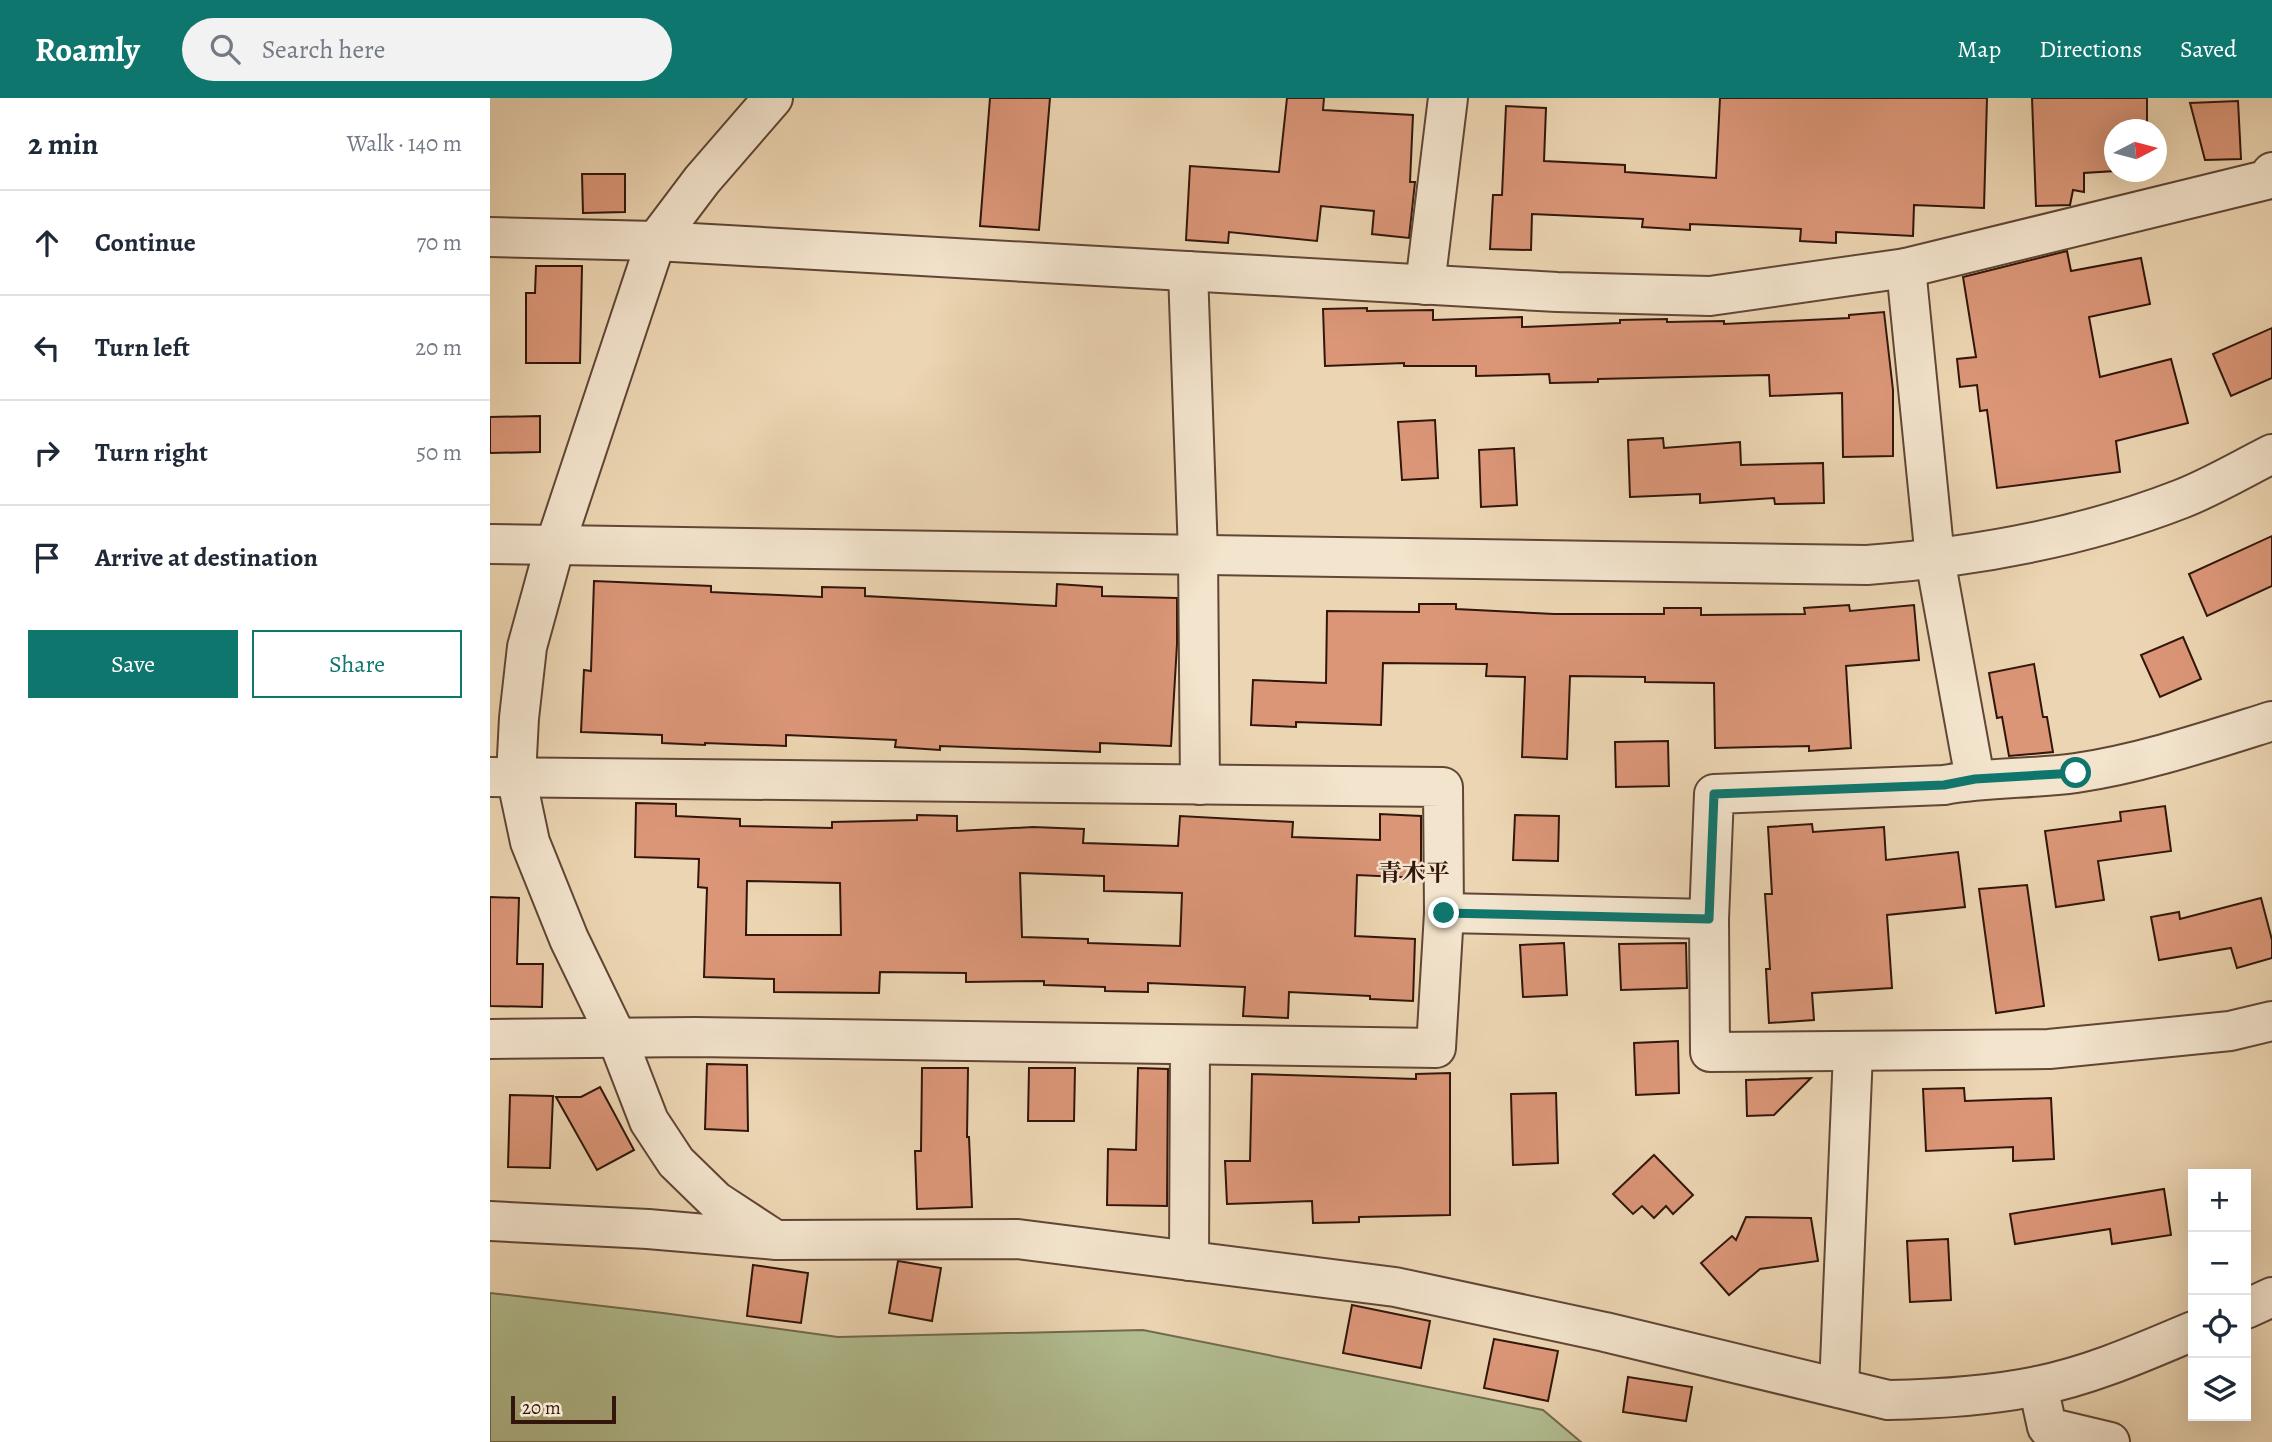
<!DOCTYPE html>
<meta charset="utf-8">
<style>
:root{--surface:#fff;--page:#f2f2f3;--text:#1f2937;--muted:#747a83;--line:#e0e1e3;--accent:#0f766e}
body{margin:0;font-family:Alegreya,"Noto Serif JP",serif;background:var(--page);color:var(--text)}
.controls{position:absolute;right:21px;bottom:21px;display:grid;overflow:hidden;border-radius:0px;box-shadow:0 7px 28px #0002}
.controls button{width:63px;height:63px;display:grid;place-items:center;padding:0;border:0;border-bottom:2px solid var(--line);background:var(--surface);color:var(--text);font:35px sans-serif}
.compass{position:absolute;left:1614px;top:21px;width:63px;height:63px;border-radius:50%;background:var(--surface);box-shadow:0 7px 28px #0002;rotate:84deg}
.scale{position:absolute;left:21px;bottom:18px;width:105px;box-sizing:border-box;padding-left:7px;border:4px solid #32160b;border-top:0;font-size:19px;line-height:24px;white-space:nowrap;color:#32160b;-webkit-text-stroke:5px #f3e4cd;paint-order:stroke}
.stop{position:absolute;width:21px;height:21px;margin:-16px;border:5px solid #0f766e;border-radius:50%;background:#fff}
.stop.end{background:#0f766e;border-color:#fff;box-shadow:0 2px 7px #0008}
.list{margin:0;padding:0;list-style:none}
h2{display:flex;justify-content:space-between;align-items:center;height:91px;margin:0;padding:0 28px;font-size:30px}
h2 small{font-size:23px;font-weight:400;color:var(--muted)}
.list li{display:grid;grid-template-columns:46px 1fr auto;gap:21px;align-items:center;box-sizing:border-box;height:105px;padding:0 28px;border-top:2px solid var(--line)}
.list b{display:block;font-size:26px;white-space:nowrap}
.list em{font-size:23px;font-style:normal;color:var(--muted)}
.actions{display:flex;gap:14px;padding:21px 28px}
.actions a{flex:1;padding:16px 0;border:2px solid var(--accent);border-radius:0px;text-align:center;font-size:24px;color:var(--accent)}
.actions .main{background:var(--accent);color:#fff}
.icon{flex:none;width:38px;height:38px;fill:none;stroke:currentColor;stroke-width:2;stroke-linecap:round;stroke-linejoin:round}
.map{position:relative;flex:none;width:1782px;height:1344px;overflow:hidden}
header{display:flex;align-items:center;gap:42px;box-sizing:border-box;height:98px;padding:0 35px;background:var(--accent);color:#fff}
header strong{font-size:33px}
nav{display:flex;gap:38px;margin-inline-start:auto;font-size:24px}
.search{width:490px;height:63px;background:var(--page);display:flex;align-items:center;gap:18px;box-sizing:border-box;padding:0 24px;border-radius:38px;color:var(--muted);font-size:26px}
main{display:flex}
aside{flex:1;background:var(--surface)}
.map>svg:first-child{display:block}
.green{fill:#b2be91;stroke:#726a4e;stroke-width:2}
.building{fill:#db9678;stroke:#32160b;stroke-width:2;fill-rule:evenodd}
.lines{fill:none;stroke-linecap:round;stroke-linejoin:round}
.minor-casing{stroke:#604635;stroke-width:42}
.minor{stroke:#f3e4cd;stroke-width:38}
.route{stroke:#0f766e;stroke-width:9}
.labels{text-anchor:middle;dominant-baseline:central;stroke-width:5;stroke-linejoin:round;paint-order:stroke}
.quarter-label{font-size:24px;font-weight:bold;fill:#32160b;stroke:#f3e4cd}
</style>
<header>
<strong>Roamly</strong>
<div class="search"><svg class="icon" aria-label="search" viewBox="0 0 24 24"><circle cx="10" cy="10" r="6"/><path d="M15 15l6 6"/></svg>Search here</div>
<nav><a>Map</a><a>Directions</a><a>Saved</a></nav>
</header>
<main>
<aside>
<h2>2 min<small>Walk · 140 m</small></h2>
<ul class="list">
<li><svg class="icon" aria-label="ahead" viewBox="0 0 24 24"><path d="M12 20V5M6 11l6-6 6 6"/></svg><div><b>Continue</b></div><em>70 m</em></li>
<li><svg class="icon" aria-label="left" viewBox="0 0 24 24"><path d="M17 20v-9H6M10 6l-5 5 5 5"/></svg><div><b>Turn left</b></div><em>20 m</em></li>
<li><svg class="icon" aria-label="right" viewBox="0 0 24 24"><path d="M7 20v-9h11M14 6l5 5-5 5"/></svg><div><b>Turn right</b></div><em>50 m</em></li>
<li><svg class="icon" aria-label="arrive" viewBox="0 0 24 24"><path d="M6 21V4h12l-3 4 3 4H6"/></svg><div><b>Arrive at destination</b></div></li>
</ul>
<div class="actions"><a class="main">Save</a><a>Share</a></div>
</aside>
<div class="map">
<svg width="1782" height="1344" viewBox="0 0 1782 1344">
<rect width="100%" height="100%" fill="#ecd5b2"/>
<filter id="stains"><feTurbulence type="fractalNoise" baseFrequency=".00286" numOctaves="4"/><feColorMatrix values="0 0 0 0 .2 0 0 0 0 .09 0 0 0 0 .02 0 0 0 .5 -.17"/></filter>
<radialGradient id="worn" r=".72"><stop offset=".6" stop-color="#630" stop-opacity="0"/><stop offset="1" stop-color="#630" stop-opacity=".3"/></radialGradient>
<polygon class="green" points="0,1195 173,1215 348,1239 653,1232 1053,1312 1091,1344 0,1344"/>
<g class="building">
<polygon points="500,0 560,0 549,132 490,128"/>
<polygon points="797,0 834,0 833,12 923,17 920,84 925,84 919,140 882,136 884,113 831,108 827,143 739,134 738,145 696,142 700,68 789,74"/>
<polygon points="1230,0 1497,0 1494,110 1424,107 1423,138 1346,134 1346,145 1310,143 1311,131 1200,126 1200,132 1152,129 1153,121 1042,116 1041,152 1000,151 1003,97 1012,97 1016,8 1056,10 1054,63 1135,67 1135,74 1226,80"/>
<polygon points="1542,0 1657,0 1657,30 1625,31 1625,73 1594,75 1594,94 1583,92 1580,107 1546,108"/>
<polygon points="1748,3 1751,61 1715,62 1700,5"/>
<polygon points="92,76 135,76 135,114 93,115"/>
<polygon points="1577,153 1581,173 1651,160 1660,206 1599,219 1610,279 1681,261 1698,325 1626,343 1630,374 1507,390 1497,312 1490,313 1487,287 1470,289 1467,261 1486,259 1473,179"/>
<polygon points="46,168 92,168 90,265 36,265 36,195 45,195"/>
<polygon points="877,210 877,213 943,212 943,222 1032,219 1032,229 1130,225 1130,222 1177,221 1177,224 1234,223 1234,226 1359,220 1359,217 1394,214 1403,292 1403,358 1353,359 1352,295 1280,298 1279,277 1108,281 1108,284 1060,285 1059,276 986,278 986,268 914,268 914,265 835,268 833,211"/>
<polygon points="1782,230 1782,280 1741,298 1723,256"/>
<polygon points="50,318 50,354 0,355 0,319"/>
<polygon points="945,322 948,380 912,382 908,324"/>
<polygon points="1173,340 1174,350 1250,344 1251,367 1333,365 1334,405 1285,406 1284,400 1210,405 1210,396 1140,399 1138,342"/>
<polygon points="1024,350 1027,407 991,409 989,352"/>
<polygon points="1782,438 1782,488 1717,518 1699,476"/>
<polygon points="104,483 221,488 221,494 332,499 332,489 375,490 375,498 566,508 567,486 612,489 612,498 687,500 687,546 681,648 610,645 610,654 450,648 450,652 405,649 406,642 296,637 296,648 215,645 215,647 172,645 172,637 91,634 94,572 101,573"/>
<polygon points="929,506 966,506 966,511 1064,516 1174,516 1174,510 1211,510 1211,517 1315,516 1314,510 1359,507 1360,513 1424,507 1429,562 1356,568 1361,650 1319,653 1319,648 1225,650 1224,585 1155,584 1155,579 1080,578 1077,661 1032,659 1035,579 996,578 997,566 893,565 891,627 806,624 806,629 761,627 763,582 836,585 837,513 929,514"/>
<polygon points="1693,539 1711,581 1670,599 1651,557"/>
<polygon points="1544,566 1553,619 1557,619 1563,654 1519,658 1512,619 1507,620 1499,575"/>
<polygon points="1178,643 1179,688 1126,689 1125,644"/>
<path d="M 146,705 L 186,706 L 186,718 L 250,721 L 250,728 L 342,730 L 342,724 L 427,722 L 427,717 L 467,718 L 467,733 L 543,729 L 594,731 L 593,745 L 688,748 L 690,718 L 803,724 L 802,739 L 890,742 L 890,716 L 931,718 L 931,780 L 867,777 L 865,838 L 925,841 L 923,903 L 880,901 L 880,898 L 799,894 L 798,920 L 753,918 L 755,889 L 658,885 L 658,894 L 615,893 L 615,889 L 554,887 L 554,883 L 476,884 L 476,875 L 390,874 L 389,895 L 284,894 L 284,881 L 214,879 L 217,790 L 208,789 L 209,761 L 145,759 ZM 530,775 L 614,778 L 614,793 L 692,795 L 690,848 L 598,845 L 598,841 L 532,839 ZM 257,783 L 350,785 L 351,837 L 256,837 Z"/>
<polygon points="1675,708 1681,753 1608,763 1614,802 1566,809 1555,733 1631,723 1630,714"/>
<polygon points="1025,717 1069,718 1068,763 1023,762"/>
<polygon points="1322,726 1323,734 1394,729 1396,762 1468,754 1475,809 1397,817 1402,890 1322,895 1324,922 1279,925 1276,871 1280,871 1275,796 1282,796 1278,729"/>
<polygon points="1537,787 1554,908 1506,915 1489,791"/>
<polygon points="0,799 29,800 27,866 53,866 52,909 0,908"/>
<polygon points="1771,800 1782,842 1782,860 1747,870 1741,850 1669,862 1661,819 1689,814 1690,821"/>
<polygon points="1074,845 1077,897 1033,899 1030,847"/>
<polygon points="1196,845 1197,890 1131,892 1129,846"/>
<polygon points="1188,943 1189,995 1146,997 1144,945"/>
<polygon points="217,966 257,967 258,1033 215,1031"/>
<polygon points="432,970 478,970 477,1039 479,1039 482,1109 427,1111 425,1053 431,1053"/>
<polygon points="539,970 585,970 584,1023 538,1023"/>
<polygon points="648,970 678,971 677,1108 617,1107 618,1051 646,1052"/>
<polygon points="960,975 960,1117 869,1119 869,1124 823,1125 822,1103 737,1106 735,1063 760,1063 762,976 926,981 926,976"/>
<polygon points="1321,980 1284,1017 1257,1018 1256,982"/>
<polygon points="110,989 144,1052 107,1072 66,999 91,999"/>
<polygon points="1474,990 1475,1003 1561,1000 1564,1061 1523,1063 1523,1049 1436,1053 1433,991"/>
<polygon points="1066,995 1068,1065 1023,1067 1021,996"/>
<polygon points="20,997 63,998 60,1070 18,1069"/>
<polygon points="1164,1057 1203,1097 1183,1116 1176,1108 1164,1120 1152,1108 1143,1116 1123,1096"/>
<polygon points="1674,1091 1681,1137 1622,1146 1620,1131 1525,1146 1520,1116"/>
<polygon points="1256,1119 1321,1120 1328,1163 1270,1171 1239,1197 1211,1165 1242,1138 1246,1142"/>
<polygon points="1458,1141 1461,1202 1420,1204 1417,1143"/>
<polygon points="408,1163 451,1170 442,1223 399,1215"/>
<polygon points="263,1167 318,1175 311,1225 257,1218"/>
<polygon points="862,1207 940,1223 931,1270 853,1255"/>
<polygon points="1004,1241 1068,1253 1058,1303 994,1290"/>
<polygon points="1138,1279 1202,1289 1196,1323 1133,1314"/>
</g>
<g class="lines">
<g class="minor-casing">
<g id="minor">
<polyline points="0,139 166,143 1067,194 1220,198 1416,170 1776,82 1782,74"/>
<polyline points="1416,170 1445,461 1485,681"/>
<polyline points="698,173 708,456 710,687"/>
<polyline points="935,187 958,0"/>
<path d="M 0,446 L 1377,467 C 1483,459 1591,440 1691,401 C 1722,389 1752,371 1782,356"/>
<path d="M 1782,623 C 1718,643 1653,665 1586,675 C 1542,681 1498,679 1454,687 L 1224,696 L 1219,821 L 1220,954 L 1559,951 L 1740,933 L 1782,923"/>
<polyline points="0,679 953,689 954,815 946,950 205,939 0,941"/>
<polyline points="954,815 1219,821"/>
<path d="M 0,1123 L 158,1131 L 286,1142 L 528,1141 L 905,1189 L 1115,1234 L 1398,1302 C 1448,1301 1498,1298 1547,1288 C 1602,1277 1653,1254 1703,1233"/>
<polyline points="281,1139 226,1103 186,1064 159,1023 127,940 79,841 40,744 26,678 29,620 37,549 65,447 166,143 212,82 283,0"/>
<polyline points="699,1163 700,948"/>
<polyline points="1756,1211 1782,1199"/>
<polyline points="1548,1288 1557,1329 1620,1344"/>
<polyline points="1349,1290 1363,954"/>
</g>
</g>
<use href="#minor" class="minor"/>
</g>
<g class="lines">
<polyline class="route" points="954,815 1219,821 1224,696 1454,687 1485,681 1586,675"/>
</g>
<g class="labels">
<g class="quarter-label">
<text x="924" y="775">青木平</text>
</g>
</g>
<rect width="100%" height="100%" filter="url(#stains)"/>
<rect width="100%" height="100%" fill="url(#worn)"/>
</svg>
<div class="controls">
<button>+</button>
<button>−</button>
<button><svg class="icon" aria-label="locate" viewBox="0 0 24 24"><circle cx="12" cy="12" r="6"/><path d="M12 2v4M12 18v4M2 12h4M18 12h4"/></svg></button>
<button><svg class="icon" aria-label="layers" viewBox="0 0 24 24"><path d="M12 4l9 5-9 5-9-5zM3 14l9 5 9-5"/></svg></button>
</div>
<svg class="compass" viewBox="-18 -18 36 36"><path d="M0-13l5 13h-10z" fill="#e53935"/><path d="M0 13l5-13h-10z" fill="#747a83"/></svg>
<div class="scale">20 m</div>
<div class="stop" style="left:1586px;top:675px"></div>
<div class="stop end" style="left:954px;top:815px"></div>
</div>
</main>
